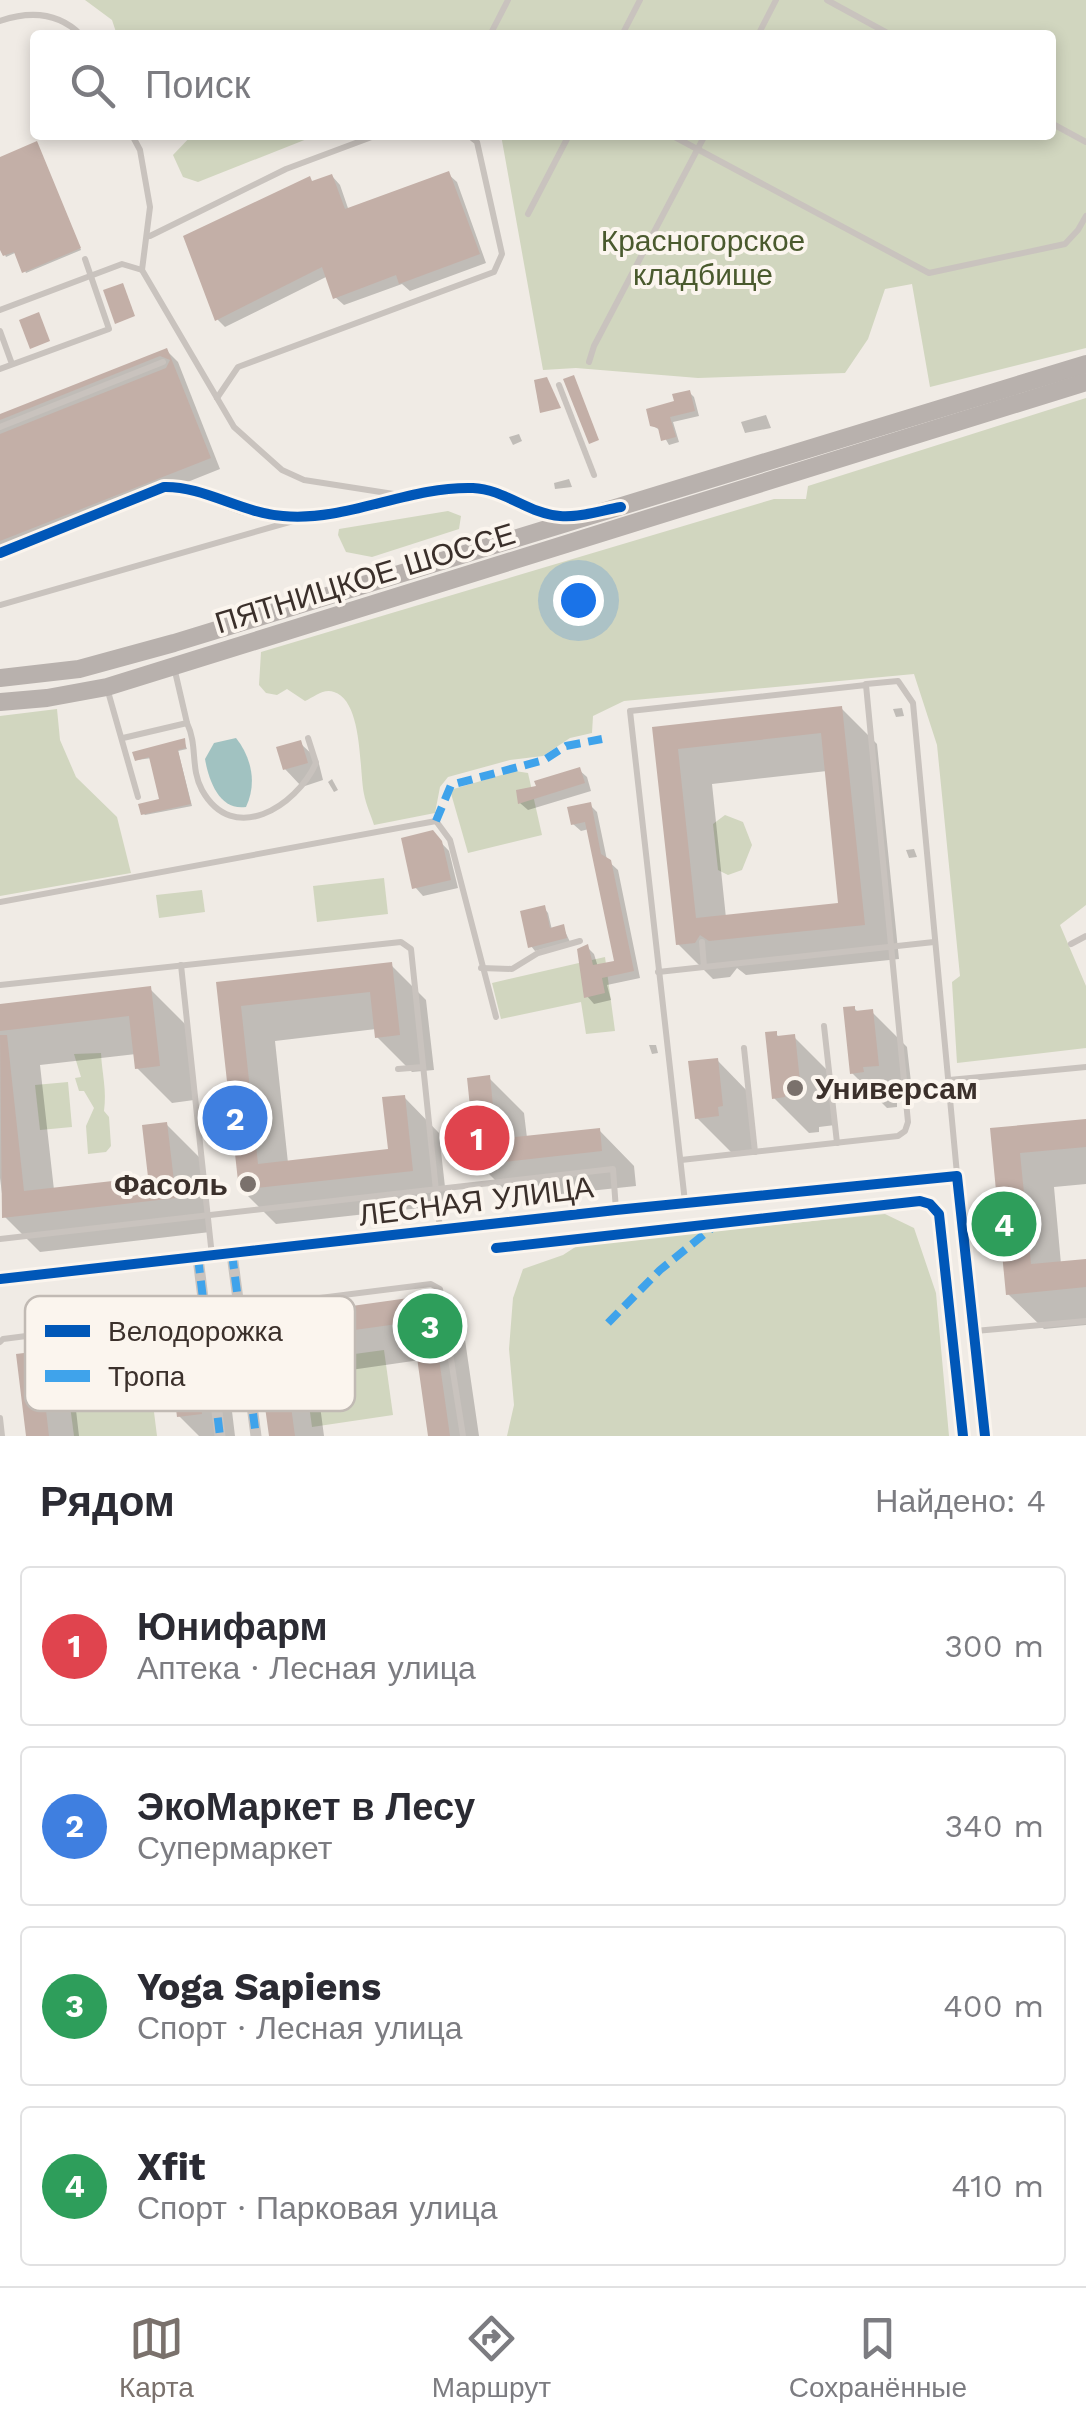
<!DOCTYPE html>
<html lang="ru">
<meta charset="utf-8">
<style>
:root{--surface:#fff;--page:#f7f7f7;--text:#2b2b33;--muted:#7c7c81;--line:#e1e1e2;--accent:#7a716c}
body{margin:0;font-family:"Work Sans",sans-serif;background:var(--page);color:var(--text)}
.you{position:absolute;left:578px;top:600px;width:35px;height:35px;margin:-25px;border:8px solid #fff;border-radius:50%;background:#1a73e8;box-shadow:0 0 0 15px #1a73e833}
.badge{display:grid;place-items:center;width:65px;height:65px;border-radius:50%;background:var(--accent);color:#fff;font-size:32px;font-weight:700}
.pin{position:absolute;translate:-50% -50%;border:5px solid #fff;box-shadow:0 2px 10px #0006}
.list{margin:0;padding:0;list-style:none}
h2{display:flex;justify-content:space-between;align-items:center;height:130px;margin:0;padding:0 40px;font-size:42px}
h2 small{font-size:32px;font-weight:400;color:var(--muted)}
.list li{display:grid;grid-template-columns:65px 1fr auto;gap:30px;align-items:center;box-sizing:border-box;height:160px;margin:0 20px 20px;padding:0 20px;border:2px solid var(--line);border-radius:10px}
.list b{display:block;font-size:38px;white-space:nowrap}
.list p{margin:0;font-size:32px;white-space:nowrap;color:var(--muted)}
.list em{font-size:32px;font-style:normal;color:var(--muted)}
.icon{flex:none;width:55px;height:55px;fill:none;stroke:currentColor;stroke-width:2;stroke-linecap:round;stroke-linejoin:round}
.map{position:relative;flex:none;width:1086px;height:1436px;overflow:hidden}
.search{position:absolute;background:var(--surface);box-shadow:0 5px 15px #0003;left:30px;right:30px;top:30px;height:110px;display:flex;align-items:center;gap:25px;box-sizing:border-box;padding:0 35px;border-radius:10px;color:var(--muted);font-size:38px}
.sheet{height:850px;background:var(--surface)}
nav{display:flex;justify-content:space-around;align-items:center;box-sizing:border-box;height:140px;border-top:2px solid var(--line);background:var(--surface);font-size:28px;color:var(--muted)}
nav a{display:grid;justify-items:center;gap:5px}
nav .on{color:var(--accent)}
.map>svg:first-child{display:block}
.green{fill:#d1d6bf}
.water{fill:#a1c2c1}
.shadow{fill:#0003;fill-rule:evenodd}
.building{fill:#c3afa7;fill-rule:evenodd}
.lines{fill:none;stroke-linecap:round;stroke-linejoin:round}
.service{stroke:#c9c3be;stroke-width:6}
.minor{stroke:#c9c3be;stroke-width:11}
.primary{stroke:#b8b1ad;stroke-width:18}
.quiet{stroke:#3fa3eb;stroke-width:8;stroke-dasharray:15 8;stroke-linecap:butt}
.cycleway-casing{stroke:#fbf5ee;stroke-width:16}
.cycleway{stroke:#0057b8;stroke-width:10}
.poi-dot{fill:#7a716c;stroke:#fbf5ee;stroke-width:4}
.labels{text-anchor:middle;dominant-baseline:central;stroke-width:8;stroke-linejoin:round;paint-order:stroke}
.park-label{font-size:30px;fill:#4a5a2e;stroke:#fbf5ee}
.street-label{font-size:30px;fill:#3b302b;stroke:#fbf5ee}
.poi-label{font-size:30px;font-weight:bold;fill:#3b302b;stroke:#fbf5ee;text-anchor:start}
.key{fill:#fbf5ee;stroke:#c1bab4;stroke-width:2.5}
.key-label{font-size:28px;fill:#3b302b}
</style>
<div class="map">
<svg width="1086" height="1436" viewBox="0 0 1086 1436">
<rect width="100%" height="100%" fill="#f0ebe5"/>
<g class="green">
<polygon points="85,0 1086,0 1086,348 930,387 912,284 885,289 868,339 845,373 698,378 576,368 543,370 501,135 1051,135 1051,35 117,35 112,20"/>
<polygon points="192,135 317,135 198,182 183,177 173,155"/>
<path d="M 1086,398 L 1086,905 L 1060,925 L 1086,986 L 1086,1048 L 957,1063 L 952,982 L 960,976 L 937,745 L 914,674 L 624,701 L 593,716 L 592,733 L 570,738 L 543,756 L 510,760 L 448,777 L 440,787 L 435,813 L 374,825 C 371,815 366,805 364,794 C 359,770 363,701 334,692 C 324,688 314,697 305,701 L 287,689 L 277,695 L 266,693 L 259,685 L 261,652 L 774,499 L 806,499 L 808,486 Z"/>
<polygon points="448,511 461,516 459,529 372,557 346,552 338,535 339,529"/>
<polygon points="57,709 60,740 76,777 117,817 131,873 0,896 0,716"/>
<polygon points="515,771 528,773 542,835 468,853 450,790"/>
<polygon points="725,815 743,822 752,845 742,870 728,875 718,870 713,824"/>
<polygon points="384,878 388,914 317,922 313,886"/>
<polygon points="202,890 205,912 159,918 156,895"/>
<polygon points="605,957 615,1031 586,1034 581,1002 501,1019 492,983"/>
<path d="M 101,1053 C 102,1074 107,1090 104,1111 L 109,1117 L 111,1146 L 106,1152 L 88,1154 L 86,1126 L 94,1108 L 84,1091 L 79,1091 L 75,1078 L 81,1077 L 74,1054 Z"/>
<polygon points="68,1082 72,1127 40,1130 35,1085"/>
<polygon points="885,1214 914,1228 936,1293 949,1436 507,1436 514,1405 509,1349 513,1298 523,1269 563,1255 580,1244"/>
<polygon points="384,1350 393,1415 312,1427 303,1361"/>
<polygon points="151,1388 157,1436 74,1436 69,1398"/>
</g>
<path class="water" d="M 236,738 C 252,758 257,784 246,807 C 220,811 209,782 205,759 L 214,743 Z"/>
<g class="shadow">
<polygon points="38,146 81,250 26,273 17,252 6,257 0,244 0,159"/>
<polygon points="448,174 457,182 486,263 410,291 402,284 344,305 335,297 328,276 225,327 217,319 313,183 332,176 340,185 349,211"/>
<polygon points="167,351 178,362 220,469 0,557 0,417"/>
<polygon points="689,392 694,397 699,416 673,422 679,442 669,445 661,431 652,425"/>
<polygon points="766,415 771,428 745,433 741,422"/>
<polygon points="519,434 522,441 513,445 509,437"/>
<polygon points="569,479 572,487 555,489 554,483"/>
<polygon points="902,708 904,716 896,717 893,709"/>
<path d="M 842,709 L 877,744 L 899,959 L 746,975 L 737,968 L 730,977 L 713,979 L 678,944 L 655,729 ZM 827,771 L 841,905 L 726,918 L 712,784 Z"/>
<polygon points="184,741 187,749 178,751 192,806 145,815 143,813 162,801 152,758 137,760"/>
<polygon points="300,743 318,760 323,780 302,787 285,769"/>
<polygon points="579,770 587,777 591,791 528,810 520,803 539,788"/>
<polygon points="332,779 338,790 334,792 328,782"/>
<polygon points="590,805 597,812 607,860 618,870 640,978 607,985 611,1000 594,1004 587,996 587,947 594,954 598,967 617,962 589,829 581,831 573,824"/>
<polygon points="432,833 449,851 458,888 423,896 415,887"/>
<polygon points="914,849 917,857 909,858 906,850"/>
<polygon points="544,908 548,913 552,930 563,927 570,942 535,951 531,946"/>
<polygon points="391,965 426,1000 434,1070 412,1072 377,1037 376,1029 275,1041 288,1163 391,1152 404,1097 439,1133 447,1205 276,1224 241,1189 219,984"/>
<polygon points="150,989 185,1024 194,1100 172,1103 137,1068 136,1054 40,1065 54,1190 151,1179 166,1124 201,1159 210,1232 40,1252 5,1217 0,1178 0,1006"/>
<polygon points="854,1008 859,1013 872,1012 907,1047 913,1100 897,1102 897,1107 887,1108 852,1073"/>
<polygon points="776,1034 780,1038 794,1037 829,1072 835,1125 819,1127 819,1132 809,1133 774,1098"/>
<polygon points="649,1045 656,1045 658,1053 652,1054"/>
<polygon points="717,1060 752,1096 753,1151 732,1153 697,1118"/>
<polygon points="489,1078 524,1113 527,1138 599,1130 634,1166 636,1186 514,1199 479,1164"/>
<polygon points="1086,1122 1086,1184 1054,1187 1061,1264 1086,1261 1086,1325 1044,1329 1008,1294 993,1131"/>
<polygon points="429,1297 464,1333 479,1436 430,1436 420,1360 316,1375 324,1436 272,1436 256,1322"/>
<polygon points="191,1335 227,1370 235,1436 199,1436 179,1416 177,1398 76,1410 79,1436 28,1436 18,1356"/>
</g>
<g class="building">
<polygon points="37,141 81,248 22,273 14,252 3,256 0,250 0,157"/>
<polygon points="449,171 480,254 399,284 396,275 333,299 322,267 215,321 183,236 310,176 312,181 332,174 345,209"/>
<polygon points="123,283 135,316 115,324 103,290"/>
<polygon points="39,312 50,341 30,349 19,320"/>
<polygon points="167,348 211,458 0,541 0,434 166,368 170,360 160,356 0,420 0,414"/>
<polygon points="574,375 599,440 589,444 563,379"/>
<polygon points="547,377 561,408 540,413 534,380"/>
<polygon points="690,390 695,411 670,417 676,437 661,441 658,428 650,426 646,409 674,401 672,394"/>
<path d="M 842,706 L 865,925 L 709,941 L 700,935 L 695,943 L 676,945 L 652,727 ZM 821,733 L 838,903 L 696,918 L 678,749 Z"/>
<polygon points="185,738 186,748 178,750 191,804 141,815 138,804 159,799 149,757 135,761 132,752"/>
<polygon points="301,740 308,763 283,770 276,747"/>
<polygon points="580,767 585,783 518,804 516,790 536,786 534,781"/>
<polygon points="591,802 601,854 611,860 634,971 602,978 605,993 584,998 577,949 588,944 593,965 614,961 585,822 571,825 567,807"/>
<polygon points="433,830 442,841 451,880 412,889 401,838"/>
<polygon points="545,905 550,928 564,924 567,938 528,948 520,911"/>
<polygon points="392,962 400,1035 375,1038 370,992 241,1006 258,1164 388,1149 382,1097 405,1095 413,1171 239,1190 216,982"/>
<polygon points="151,986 160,1066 135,1069 129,1016 0,1031 0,1004"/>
<polygon points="855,1006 855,1011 873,1009 879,1066 863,1067 864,1072 850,1074 843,1007"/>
<polygon points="777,1031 777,1036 795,1034 801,1091 785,1093 785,1097 772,1099 765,1032"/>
<polygon points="0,1035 7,1035 24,1191 148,1177 142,1125 167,1122 176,1198 2,1218"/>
<polygon points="718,1058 723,1106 718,1107 719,1116 695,1119 688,1061"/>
<polygon points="490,1075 496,1139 600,1128 602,1151 476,1165 467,1078"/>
<polygon points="1086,1119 1086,1147 1020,1153 1031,1264 1086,1259 1086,1287 1006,1295 990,1128"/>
<polygon points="430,1295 450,1436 428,1436 412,1322 282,1340 295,1436 269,1436 253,1320"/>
<polygon points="192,1332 202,1414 177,1417 170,1360 42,1376 49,1436 26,1436 16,1354"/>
</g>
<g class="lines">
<g class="service">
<polyline points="827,0 891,35"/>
<path d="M 0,21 C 29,11 58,12 81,35"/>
<polyline points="490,35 508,0"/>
<polyline points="622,35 640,0"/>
<polyline points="758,35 776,0"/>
<polyline points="1051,123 1086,142"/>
<polyline points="132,135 140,150 150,207 142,270 234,427 282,470 304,480 400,495"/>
<polyline points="671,135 929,273 1065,244 1078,230 1086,216"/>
<polyline points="528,214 569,135"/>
<polyline points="150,236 286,169 377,135"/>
<polyline points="0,310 122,264 142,270"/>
<polyline points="0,331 12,364"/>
<polyline points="589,362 594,346 705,135"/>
<polyline points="0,369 109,329 85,259"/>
<polyline points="559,385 594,475"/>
<polyline points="217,398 238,367 494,272 502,254 477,142 468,135"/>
<polyline points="0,427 163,362"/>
<polyline points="0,605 293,521"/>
<polyline points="866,684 898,681 913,703 957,1174"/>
<polyline points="107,688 138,797"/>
<path d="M 187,723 C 198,746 190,768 202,790 C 233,846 296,807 316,763 L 308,738"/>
<polyline points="123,738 187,723 174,667"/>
<polyline points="0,902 436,821 450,840 496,1017"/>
<polyline points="702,942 704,967"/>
<polyline points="1071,944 1086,936"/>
<polyline points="181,965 212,1256"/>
<polyline points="481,968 512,969 538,953 580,941"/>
<polyline points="658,972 934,942"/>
<polyline points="0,985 401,942 411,949 440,1229"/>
<polyline points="824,1026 837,1143"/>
<polyline points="744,1048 755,1152"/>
<polyline points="398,1069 423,1067"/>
<polyline points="949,1080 1086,1067"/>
<polyline points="681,1160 898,1136 905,1131 908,1122 866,685 630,711 685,1202"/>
<polyline points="0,1239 613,1169 616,1210"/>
<polyline points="240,1308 431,1284 440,1289 463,1436"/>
<polyline points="975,1331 1086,1321"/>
<polyline points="0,1342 3,1339 205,1313"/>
<polyline points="0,1418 2,1436"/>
</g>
<g class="minor">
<path d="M 0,553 L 164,487 C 193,486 217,502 244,510 C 263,515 286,518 306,517 C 362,515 415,486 472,488 C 509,489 537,518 575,515"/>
<polyline points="232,1254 256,1436"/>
<polyline points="198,1258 220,1436"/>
<polyline points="0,1279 616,1210 957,1176 985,1436"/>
</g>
<g class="primary">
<polyline points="0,678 79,669 174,643 1086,364"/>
<polyline points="0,702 47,698 107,687 1086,382"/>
</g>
<g class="quiet">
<polyline points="436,821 451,785 544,760 566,746 602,739"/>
<polyline points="232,1254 256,1436"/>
<polyline points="198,1258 220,1436"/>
<polyline points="608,1323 660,1270 712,1228"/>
</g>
<g class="cycleway-casing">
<g id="cycleway">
<path d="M 0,553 L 164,487 C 204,486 241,513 283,516 C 347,522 408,486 473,488 C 504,489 529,514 560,516 C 580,518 602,510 621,507"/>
<polyline points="496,1248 920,1201 930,1204 939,1214 963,1436"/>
<polyline points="0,1279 616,1210 957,1176 985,1436"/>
</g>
</g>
<use href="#cycleway" class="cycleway"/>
</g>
<g class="poi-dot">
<circle cx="795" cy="1088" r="10"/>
<circle cx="248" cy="1184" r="10"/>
</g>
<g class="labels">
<g class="park-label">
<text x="703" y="240">Красногорское<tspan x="703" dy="34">кладбище</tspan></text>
</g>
<g class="street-label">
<text transform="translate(365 578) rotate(-17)">ПЯТНИЦКОЕ ШОССЕ</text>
<text transform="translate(476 1201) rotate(-7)">ЛЕСНАЯ УЛИЦА</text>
</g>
<g class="poi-label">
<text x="815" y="1088">Универсам</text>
<text x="228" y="1184" text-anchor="end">Фасоль</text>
</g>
</g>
<rect x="25" y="1296" width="330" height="115" rx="15" class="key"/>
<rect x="45" y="1325" width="45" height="12" fill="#0057b8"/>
<rect x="45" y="1370" width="45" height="12" fill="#3fa3eb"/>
<g class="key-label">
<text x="108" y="1341">Велодорожка</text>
<text x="108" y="1386">Тропа</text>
</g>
</svg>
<div class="you"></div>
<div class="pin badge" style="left:477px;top:1138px;background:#e0444e">1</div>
<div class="pin badge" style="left:235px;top:1118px;background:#3f7fe0">2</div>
<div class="pin badge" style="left:430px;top:1326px;background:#2e9e5b">3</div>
<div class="pin badge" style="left:1004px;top:1224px;background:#2e9e5b">4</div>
<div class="search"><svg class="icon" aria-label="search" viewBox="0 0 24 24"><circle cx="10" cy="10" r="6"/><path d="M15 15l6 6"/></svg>Поиск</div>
</div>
<section class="sheet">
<h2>Рядом<small>Найдено: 4</small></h2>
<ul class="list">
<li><span class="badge" style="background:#e0444e">1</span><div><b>Юнифарм</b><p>Аптека · Лесная улица</p></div><em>300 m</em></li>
<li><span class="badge" style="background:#3f7fe0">2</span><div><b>ЭкоМаркет в Лесу</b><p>Супермаркет</p></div><em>340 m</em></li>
<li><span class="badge" style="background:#2e9e5b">3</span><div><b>Yoga Sapiens</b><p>Спорт · Лесная улица</p></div><em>400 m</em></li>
<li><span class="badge" style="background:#2e9e5b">4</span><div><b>Xfit</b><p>Спорт · Парковая улица</p></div><em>410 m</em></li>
</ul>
</section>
<nav>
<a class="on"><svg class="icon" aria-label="map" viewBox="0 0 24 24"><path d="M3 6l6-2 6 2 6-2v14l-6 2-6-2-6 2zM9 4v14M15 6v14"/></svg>Карта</a>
<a><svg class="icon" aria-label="directions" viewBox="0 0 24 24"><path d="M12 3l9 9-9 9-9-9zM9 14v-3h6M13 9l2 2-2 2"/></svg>Маршрут</a>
<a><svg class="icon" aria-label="saved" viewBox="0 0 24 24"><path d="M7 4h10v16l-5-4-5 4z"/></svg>Сохранённые</a>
</nav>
